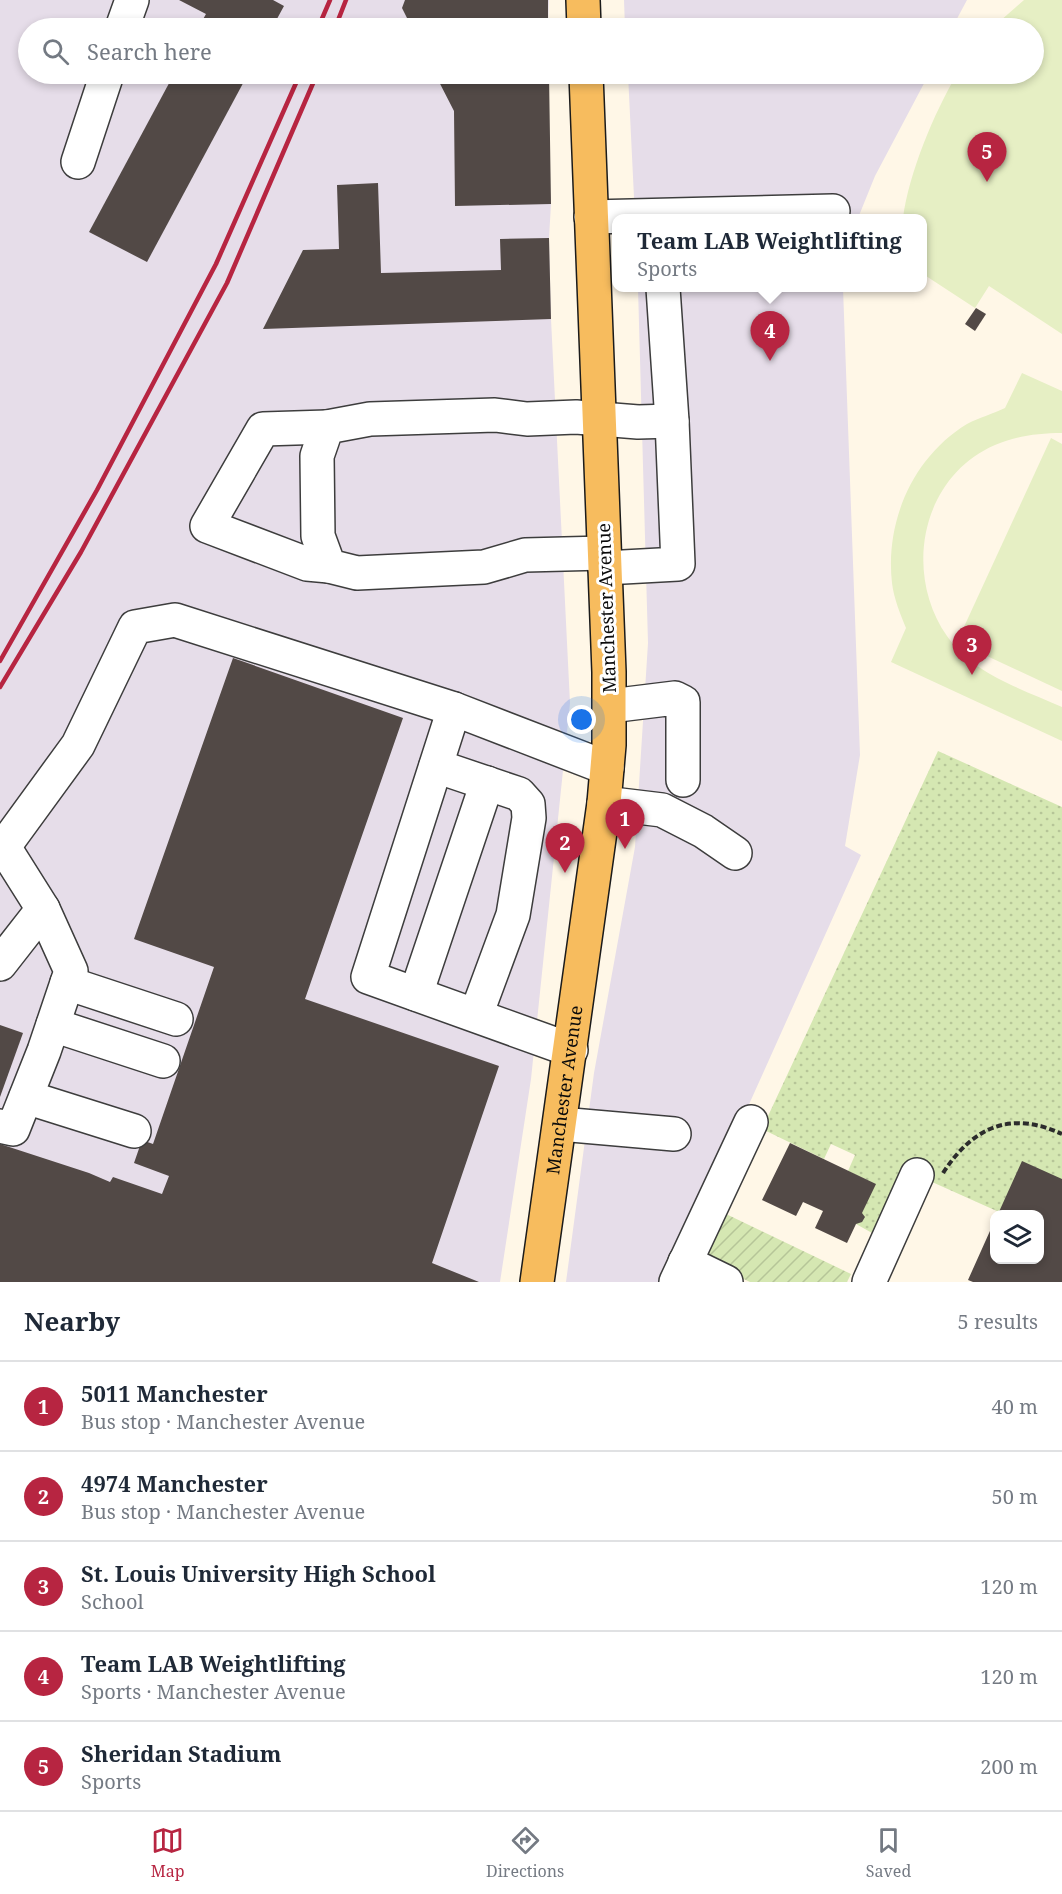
<!DOCTYPE html>
<meta charset="utf-8">
<style>
:root{--surface:#fff;--page:#f6f6f7;--text:#1f2937;--muted:#747a83;--line:#e0e1e3;--accent:#b72541}
body{margin:0;font-family:"Noto Serif",serif;background:var(--page);color:var(--text)}
.controls{position:absolute;right:18px;bottom:18px;display:grid;overflow:hidden;border-radius:12px;box-shadow:0 3px 9px #0003}
.controls button{width:54px;height:54px;display:grid;place-items:center;padding:0;border:0;border-bottom:2px solid var(--line);background:var(--surface);color:var(--text);font:30px sans-serif}
.you{position:absolute;left:582px;top:720px;width:21px;height:21px;margin:-15px;border:4px solid #fff;border-radius:50%;background:#1a73e8;box-shadow:0 0 0 9px #1a73e833}
.badge{display:grid;place-items:center;width:39px;height:39px;border-radius:50%;background:var(--accent);color:#fff;font-size:20px;font-weight:700}
.pin{position:absolute;translate:-50% -50px;filter:drop-shadow(0 2px 3px #0008)}
.pin::after{content:'';position:absolute;top:32px;width:21px;height:18px;background:inherit;clip-path:polygon(0 0,100% 0,50% 100%)}
.popup{position:absolute;left:612px;top:214px;width:315px;height:78px;box-sizing:border-box;display:grid;place-content:center;border-radius:12px;background:var(--surface);filter:drop-shadow(0 2px 4px #0005);font-size:20px;white-space:nowrap;color:var(--muted)}
.popup b{font-size:22px;color:var(--text)}
.popup::after{content:'';position:absolute;left:50%;top:100%;margin-left:-12px;border:12px solid transparent;border-top-color:var(--surface)}
.list{margin:0;padding:0;list-style:none}
h2{display:flex;justify-content:space-between;align-items:center;height:78px;margin:0;padding:0 24px;font-size:26px}
h2 small{font-size:20px;font-weight:400;color:var(--muted)}
.list li{display:grid;grid-template-columns:39px 1fr auto;gap:18px;align-items:center;box-sizing:border-box;height:90px;padding:0 24px;border-top:2px solid var(--line)}
.list b{display:block;font-size:22px;white-space:nowrap}
.list p{margin:0;font-size:20px;white-space:nowrap;color:var(--muted)}
.list em{font-size:20px;font-style:normal;color:var(--muted)}
.icon{flex:none;width:33px;height:33px;fill:none;stroke:currentColor;stroke-width:2;stroke-linecap:round;stroke-linejoin:round}
.map{position:relative;flex:none;width:1062px;height:1282px;overflow:hidden}
.search{position:absolute;background:var(--surface);box-shadow:0 3px 9px #0003;left:18px;right:18px;top:18px;height:66px;display:flex;align-items:center;gap:15px;box-sizing:border-box;padding:0 21px;border-radius:33px;color:var(--muted);font-size:22px}
.sheet{height:528px;background:var(--surface)}
nav{display:flex;justify-content:space-around;align-items:center;box-sizing:border-box;height:84px;border-top:2px solid var(--line);background:var(--surface);font-size:16px;color:var(--muted)}
nav a{display:grid;justify-items:center;gap:3px}
nav .on{color:var(--accent)}
.map>svg:first-child{display:block}
.industrial{fill:#e6dde9}
.grass{fill:url(#grass-dots)}
.garden{fill:url(#garden-furrows)}
.pitch{fill:#e6efc4}
.building{fill:#524946}
.lines{fill:none;stroke-linecap:round;stroke-linejoin:round}
.minor-casing{stroke:#3d3d3d;stroke-width:36}
.major-casing{stroke:#1b1b1b;stroke-width:36}
.path{stroke:#2c2c2c;stroke-width:4;stroke-dasharray:6 3;stroke-linecap:butt}
.minor{stroke:#fff;stroke-width:33}
.major{stroke:#f7bc5e;stroke-width:33}
.rail{stroke:#b72541;stroke-width:4.5}
.labels{text-anchor:middle;dominant-baseline:central;stroke-width:6;stroke-linejoin:round;paint-order:stroke}
.street-label{font-size:18px;fill:#0a0a0a;stroke:#fff}
</style>
<div class="map">
<svg width="1062" height="1282" viewBox="0 0 1062 1282">
<defs>
<pattern id="grass-dots" width="8" height="8" patternUnits="userSpaceOnUse" patternTransform="scale(1.5)"><rect width="8" height="8" fill="#d5e7b2"/><path d="M2 2h.1M6 6h.1" fill="none" stroke="#b6c598" stroke-width="1.8" stroke-linecap="round"/></pattern>
<pattern id="garden-furrows" width="10" height="10" patternUnits="userSpaceOnUse" patternTransform="scale(1.5)"><rect width="10" height="10" fill="#d5e7b2"/><path d="M-1 1l2-2M0 10L10 0M9 11l2-2" fill="none" stroke="#b6c598"/></pattern>
</defs>
<rect width="100%" height="100%" fill="#fff7e7"/>
<g class="industrial">
<polygon points="0,0 549,0 548,28 28,28 28,74 548,74 547,154 551,204 549,238 551,319 570,703 531,1079 500,1282 0,1282"/>
<polygon points="624,0 967,0 952,28 625,28"/>
<polygon points="628,74 929,74 875,176 858,218 635,218"/>
<polygon points="638,288 843,288 860,755 845,846 861,855 746,1111 665,1282 566,1282 594,1073 635,847 648,643"/>
</g>
<polygon class="grass" points="938,751 1062,807 1062,1179 999,1212 912,1173 881,1238 856,1224 875,1184 848,1171 855,1155 831,1144 824,1159 762,1129"/>
<polygon class="garden" points="724,1213 851,1274 847,1282 750,1282 702,1259"/>
<g class="pitch">
<path d="M 1024,0 L 1062,0 L 1062,334 L 989,286 L 975,308 L 923,274 L 923,247 L 925,244 L 923,242 L 923,218 L 903,218 C 909,173 934,113 957,74 L 1034,74 L 1034,28 L 992,28 Z"/>
<path d="M 1022,373 L 1062,391 L 1062,433 C 1038,433 1017,436 995,445 C 921,477 903,573 947,636 C 973,674 1022,689 1062,707 L 1062,741 L 891,662 L 906,628 C 900,613 894,599 892,583 C 885,521 913,457 967,424 C 980,417 993,414 1005,408 Z"/>
<polygon points="1051,438 1062,444 1062,691 957,642"/>
</g>
<g class="building">
<polygon points="179,0 273,0 284,6 272,28 198,28 206,14"/>
<polygon points="405,0 548,0 548,28 412,28 402,8"/>
<polygon points="174,74 248,74 147,262 89,232"/>
<polygon points="435,74 549,74 551,204 455,206 454,111"/>
<polygon points="378,183 381,273 501,270 500,239 549,238 551,319 263,329 303,250 339,249 337,185"/>
<polygon points="976,308 986,314 975,331 965,324"/>
<polygon points="233,658 403,718 305,999 499,1066 432,1263 479,1282 0,1282 0,1144 89,1173 110,1182 113,1177 162,1194 169,1176 134,1163 142,1140 153,1144 214,967 134,939"/>
<polygon points="0,1025 23,1033 0,1097"/>
<polygon points="790,1143 876,1184 862,1213 865,1217 862,1222 856,1224 847,1243 815,1228 823,1211 803,1202 796,1216 762,1200"/>
<polygon points="1022,1161 1062,1179 1062,1282 973,1282 968,1280 994,1222 994,1260 1040,1260 1040,1214 998,1214"/>
</g>
<g class="lines">
<g class="minor-casing">
<g id="minor">
<polyline points="122,28 132,0"/>
<polyline points="78,162 107,74"/>
<polyline points="591,217 833,211"/>
<polyline points="327,427 263,429 207,526 307,564 329,566"/>
<polyline points="604,553 525,555 484,567 357,573 329,566 318,536 317,456 327,427 370,419 495,415 527,419 576,417 638,422 672,421"/>
<polyline points="605,568 678,564 672,421 663,288"/>
<polyline points="610,706 675,698 683,702 683,780"/>
<polyline points="436,766 519,794 528,804 529,818 513,915 476,1015"/>
<polyline points="604,803 662,810 703,831 735,853"/>
<polyline points="0,852 78,745 135,627 175,620 454,709"/>
<polyline points="0,964 43,909"/>
<polyline points="67,983 176,1019"/>
<polyline points="416,994 487,783"/>
<polyline points="53,1025 163,1061"/>
<polyline points="571,1050 368,977 454,709 607,768"/>
<polyline points="26,1097 134,1131"/>
<polyline points="560,1124 674,1134"/>
<polyline points="0,1126 13,1129 44,1051 71,971 43,909 4,847"/>
<polyline points="685,1262 726,1282"/>
<polyline points="676,1282 751,1122"/>
<polyline points="869,1282 917,1175"/>
</g>
</g>
<g class="major-casing">
<g id="major">
<polyline points="583,0 584,28"/>
<path id="s1" d="M 537,1282 L 604,803 L 609,745 L 609,672 L 586,74"/>
</g>
</g>
<path class="path" d="M 943,1173 C 973,1127 1010,1110 1062,1134"/>
<use href="#minor" class="minor"/>
<use href="#major" class="major"/>
<g class="rail">
<polyline points="318,28 330,0"/>
<polyline points="335,28 346,0"/>
<polyline points="0,661 97,490 216,264 300,74"/>
<polyline points="0,687 81,552 227,283 317,74"/>
</g>
</g>
<g class="labels">
<g class="street-label">
<text transform="translate(606 608) rotate(-92)">Manchester Avenue</text>
<text stroke="none"><textPath href="#s1" startOffset="194">Manchester Avenue</textPath></text>
</g>
</g>
</svg>
<div class="controls">
<button><svg class="icon" aria-label="layers" viewBox="0 0 24 24"><path d="M12 4l9 5-9 5-9-5zM3 14l9 5 9-5"/></svg></button>
</div>
<div class="you"></div>
<div class="pin badge" style="left:625px;top:849px">1</div>
<div class="pin badge" style="left:565px;top:873px">2</div>
<div class="pin badge" style="left:972px;top:675px">3</div>
<div class="pin badge" style="left:770px;top:361px">4</div>
<div class="popup"><b>Team LAB Weightlifting</b>Sports</div>
<div class="pin badge" style="left:987px;top:182px">5</div>
<div class="search"><svg class="icon" aria-label="search" viewBox="0 0 24 24"><circle cx="10" cy="10" r="6"/><path d="M15 15l6 6"/></svg>Search here</div>
</div>
<section class="sheet">
<h2>Nearby<small>5 results</small></h2>
<ul class="list">
<li><span class="badge">1</span><div><b>5011 Manchester</b><p>Bus stop · Manchester Avenue</p></div><em>40 m</em></li>
<li><span class="badge">2</span><div><b>4974 Manchester</b><p>Bus stop · Manchester Avenue</p></div><em>50 m</em></li>
<li><span class="badge">3</span><div><b>St. Louis University High School</b><p>School</p></div><em>120 m</em></li>
<li><span class="badge">4</span><div><b>Team LAB Weightlifting</b><p>Sports · Manchester Avenue</p></div><em>120 m</em></li>
<li><span class="badge">5</span><div><b>Sheridan Stadium</b><p>Sports</p></div><em>200 m</em></li>
</ul>
</section>
<nav>
<a class="on"><svg class="icon" aria-label="map" viewBox="0 0 24 24"><path d="M3 6l6-2 6 2 6-2v14l-6 2-6-2-6 2zM9 4v14M15 6v14"/></svg>Map</a>
<a><svg class="icon" aria-label="directions" viewBox="0 0 24 24"><path d="M12 3l9 9-9 9-9-9zM9 14v-3h6M13 9l2 2-2 2"/></svg>Directions</a>
<a><svg class="icon" aria-label="saved" viewBox="0 0 24 24"><path d="M7 4h10v16l-5-4-5 4z"/></svg>Saved</a>
</nav>
